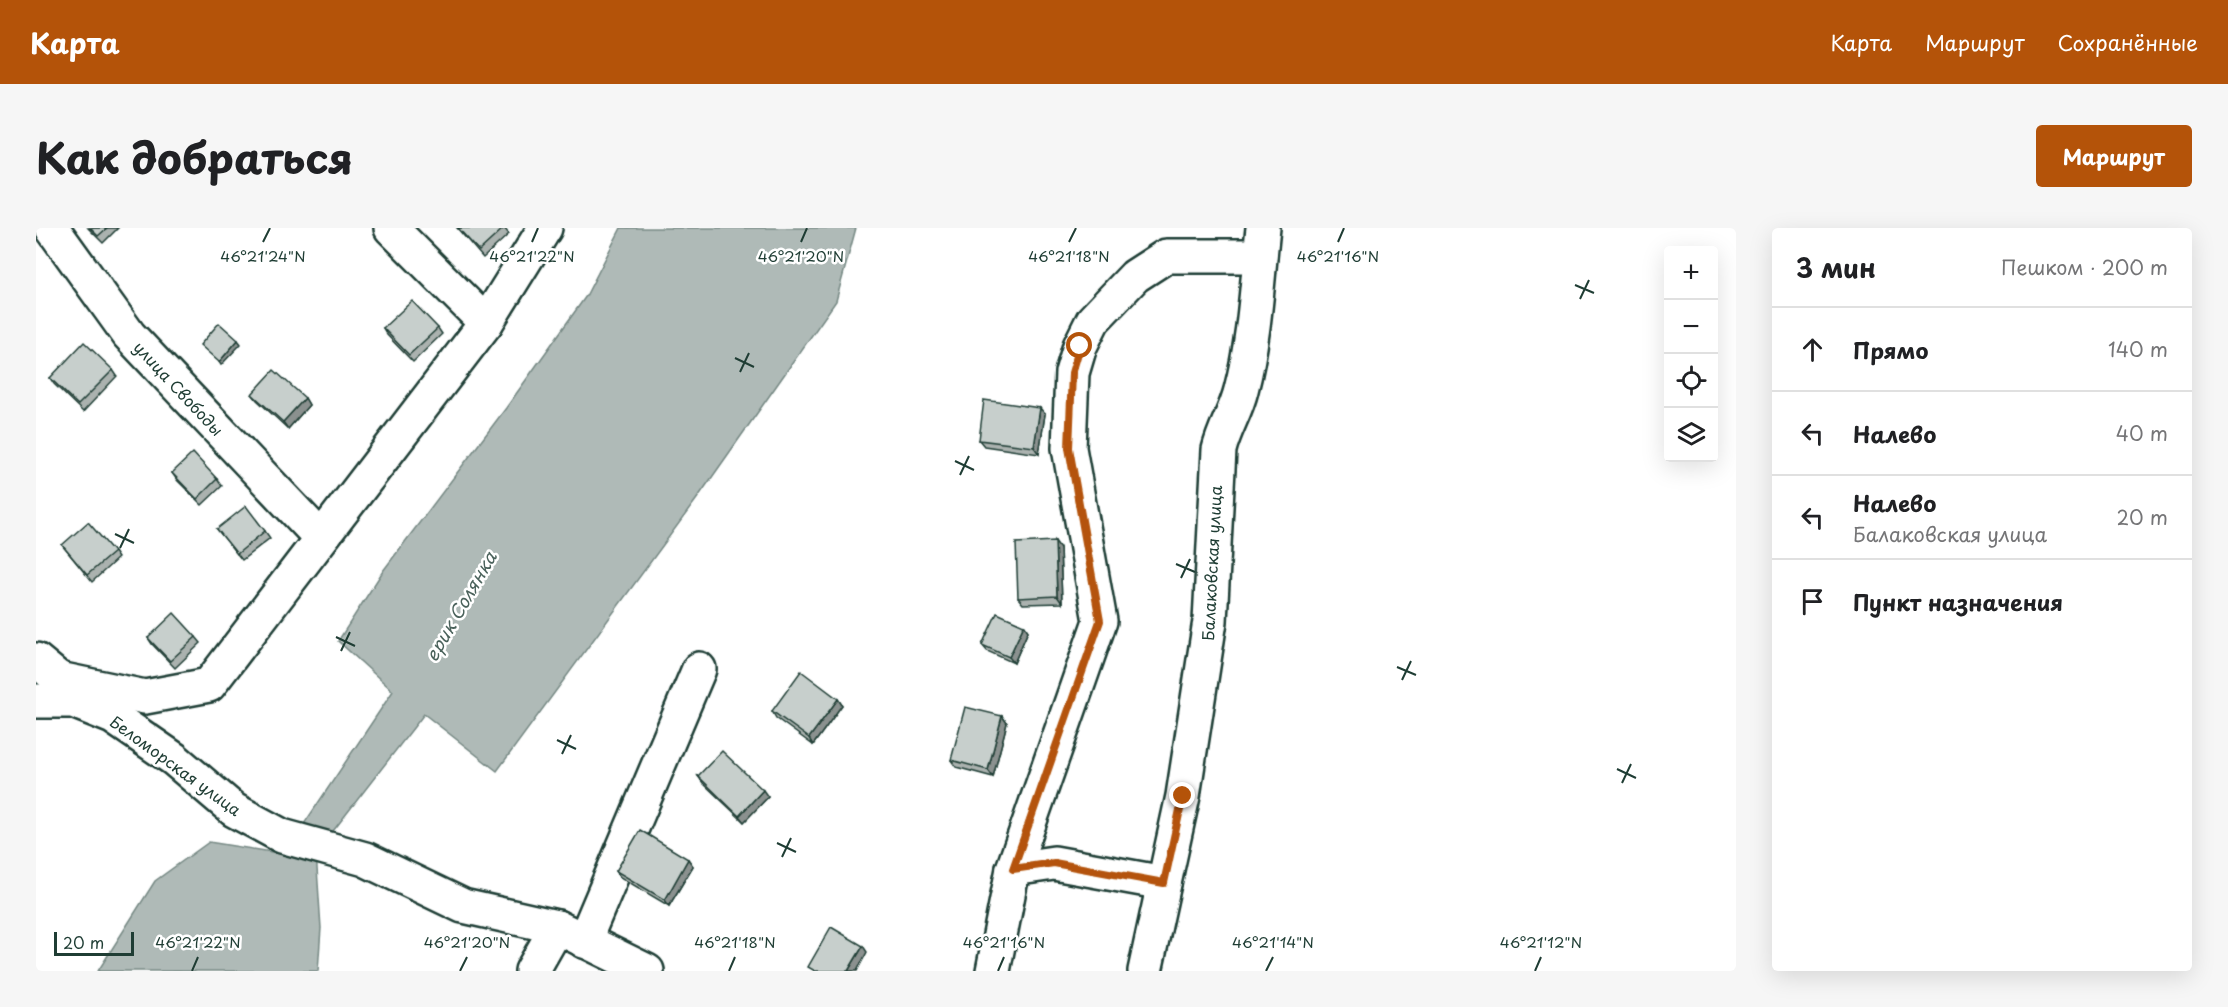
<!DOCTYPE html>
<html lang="ru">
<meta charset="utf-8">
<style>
:root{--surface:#fff;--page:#f6f6f6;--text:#202124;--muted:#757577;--line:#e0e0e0;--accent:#b45309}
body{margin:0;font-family:"Playpen Sans",sans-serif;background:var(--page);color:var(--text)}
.controls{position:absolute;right:18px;top:18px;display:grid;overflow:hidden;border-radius:6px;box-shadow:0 6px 24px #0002}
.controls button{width:54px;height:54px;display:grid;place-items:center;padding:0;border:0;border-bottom:2px solid var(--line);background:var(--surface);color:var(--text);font:30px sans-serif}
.scale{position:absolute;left:18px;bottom:15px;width:80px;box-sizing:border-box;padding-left:6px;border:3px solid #1f3d34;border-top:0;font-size:16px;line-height:21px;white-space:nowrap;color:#1f3d34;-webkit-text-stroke:4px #fff;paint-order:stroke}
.stop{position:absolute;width:18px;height:18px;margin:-14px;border:4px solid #b45309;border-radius:50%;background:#fff}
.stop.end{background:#b45309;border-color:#fff;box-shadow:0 2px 6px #0008}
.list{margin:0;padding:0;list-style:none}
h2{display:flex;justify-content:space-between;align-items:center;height:78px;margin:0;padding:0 24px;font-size:26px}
h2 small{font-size:20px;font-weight:400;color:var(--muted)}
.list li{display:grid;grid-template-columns:39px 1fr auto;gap:18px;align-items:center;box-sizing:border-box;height:84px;padding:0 24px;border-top:2px solid var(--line)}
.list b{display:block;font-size:22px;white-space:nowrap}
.list p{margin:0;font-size:20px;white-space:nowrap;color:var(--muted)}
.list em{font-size:20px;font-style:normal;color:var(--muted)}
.icon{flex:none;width:33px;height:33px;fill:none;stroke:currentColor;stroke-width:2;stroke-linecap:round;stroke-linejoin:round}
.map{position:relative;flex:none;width:1700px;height:743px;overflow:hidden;border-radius:6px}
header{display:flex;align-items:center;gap:36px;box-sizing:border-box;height:84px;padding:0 30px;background:var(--accent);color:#fff}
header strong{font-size:28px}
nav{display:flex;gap:33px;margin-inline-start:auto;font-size:21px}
.intro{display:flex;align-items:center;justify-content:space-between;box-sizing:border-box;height:144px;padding:0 36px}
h1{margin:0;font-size:42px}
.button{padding:15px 27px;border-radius:6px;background:var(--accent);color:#fff;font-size:21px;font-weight:700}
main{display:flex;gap:36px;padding:0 36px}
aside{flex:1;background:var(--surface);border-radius:6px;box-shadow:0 6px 24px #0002}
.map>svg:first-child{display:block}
.water{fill:#afbab7;stroke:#758883;stroke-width:1.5}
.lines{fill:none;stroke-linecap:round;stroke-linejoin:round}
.minor-casing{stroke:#1f3d34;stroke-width:38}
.minor{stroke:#fff;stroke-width:33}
.wall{fill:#abb2af;stroke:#1f3d34;stroke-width:1.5}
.shaded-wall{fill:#8b918f;stroke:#1f3d34;stroke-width:1.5}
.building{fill:#c7cfcc;stroke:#1f3d34;stroke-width:1.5}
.route{stroke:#b45309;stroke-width:8}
.ticks{fill:none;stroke:#1f3d34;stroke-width:2}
.labels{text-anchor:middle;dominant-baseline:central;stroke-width:5;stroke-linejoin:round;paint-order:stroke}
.street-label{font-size:16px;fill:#1f3d34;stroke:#fff}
.water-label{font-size:18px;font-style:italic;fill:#4a625b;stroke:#fff}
.ticks-label{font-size:15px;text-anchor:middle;fill:#1f3d34;stroke:#fff;stroke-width:5;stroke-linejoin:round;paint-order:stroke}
</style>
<header>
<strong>Карта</strong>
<nav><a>Карта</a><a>Маршрут</a><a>Сохранённые</a></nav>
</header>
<div class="intro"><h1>Как добраться</h1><a class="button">Маршрут</a></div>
<main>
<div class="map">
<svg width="1700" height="743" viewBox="0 0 1700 743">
<rect width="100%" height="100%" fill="#fff"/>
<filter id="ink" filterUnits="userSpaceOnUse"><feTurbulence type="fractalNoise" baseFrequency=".0167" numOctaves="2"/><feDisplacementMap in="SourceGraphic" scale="12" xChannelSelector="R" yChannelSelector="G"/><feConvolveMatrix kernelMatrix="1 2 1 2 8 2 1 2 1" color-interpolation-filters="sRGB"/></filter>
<g filter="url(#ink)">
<polygon class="water" points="585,0 820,0 800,73 660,272 461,543 388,486 280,625 285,700 282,743 62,743 119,653 173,614 248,626 357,463 302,413 347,343 470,180 550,68"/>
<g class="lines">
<g class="minor-casing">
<g id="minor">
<polyline points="16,0 93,107 284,309"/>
<polyline points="355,0 450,95"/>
<polyline points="0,432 40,465"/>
<polyline points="23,451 109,469 173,457 450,95 509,0"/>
<polyline points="0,473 37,473 77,489 138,531 198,582 246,608 329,631 427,678 521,699 611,743"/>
<polyline points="977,641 1018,635 1128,655"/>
<polyline points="548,713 663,441"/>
<polyline points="496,743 521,699"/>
<polyline points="957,743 977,641 1064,393 1033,220 1036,145 1044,118 1057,92 1099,48 1130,28 1224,28"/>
<path d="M 1109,743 L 1147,568 L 1174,393 L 1183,222 C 1188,201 1200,183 1205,162 C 1219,109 1221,54 1227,0"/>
</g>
</g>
<use href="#minor" class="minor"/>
</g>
<g class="wall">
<polygon points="52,0 82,0 67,15"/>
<polygon points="421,0 468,0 473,6 447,30"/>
<polygon points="347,100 402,100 406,106 377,134 351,107"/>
<polygon points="77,142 81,148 47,184 18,156 14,150"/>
<polygon points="216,166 269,170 273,177 252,201 221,172"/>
<polygon points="1009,186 1003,226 948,218 943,212"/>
<polygon points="136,245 181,251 186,258 166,277 141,252"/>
<polygon points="181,301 229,303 234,310 206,332"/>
<polygon points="26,317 78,324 82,330 56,354"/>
<polygon points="1024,320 1026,375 987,376 982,370"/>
<polygon points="988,397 992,403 978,435 951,423 946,417"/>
<polygon points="160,409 165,415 139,440 116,416 112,410"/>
<polygon points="802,471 806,477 777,517 740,490 736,483"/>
<polygon points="966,488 971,495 957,549 920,539 915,532"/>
<polygon points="662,548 732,569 708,594 667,555"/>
<polygon points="652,631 657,638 633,678 584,649 580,643"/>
</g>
<g class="shaded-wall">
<polygon points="202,112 205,116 185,137 183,134"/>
<polygon points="269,170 273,177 252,201 247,194"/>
<polygon points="1004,180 1009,186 1003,226 998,219"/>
<polygon points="1019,313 1024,320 1026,375 1021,368"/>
<polygon points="988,397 992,403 978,435 973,429"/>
<polygon points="802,471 806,477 777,517 773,510"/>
<polygon points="966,488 971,495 957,549 952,542"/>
<polygon points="727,562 732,569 708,594 703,588"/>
<polygon points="652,631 657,638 633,678 629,672"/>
<polygon points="827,718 831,724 821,743 812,743"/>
</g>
<g class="building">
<polygon points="54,0 71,0 62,8"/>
<polygon points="422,0 468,0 443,23"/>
<polygon points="376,73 402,100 373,127 347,100"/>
<polygon points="183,95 202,112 183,134 164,117"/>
<polygon points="48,114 77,142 42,177 14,150"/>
<polygon points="238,142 269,170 247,194 216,166"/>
<polygon points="948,172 1004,180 998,219 943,212"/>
<polygon points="157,225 181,251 161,271 136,245"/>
<polygon points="210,278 229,303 201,326 181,301"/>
<polygon points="52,294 78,324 51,347 26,317"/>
<polygon points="1019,313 1021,368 982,370 980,315"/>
<polygon points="138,385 160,409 134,433 112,410"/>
<polygon points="961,385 988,397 973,429 946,417"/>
<polygon points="765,443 802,471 773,510 736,483"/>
<polygon points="929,479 966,488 952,542 915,532"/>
<polygon points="686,523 727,562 703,588 662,548"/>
<polygon points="604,602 652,631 629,672 580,643"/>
<polygon points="795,699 827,718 812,743 779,743 772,739"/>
</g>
</g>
<g class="lines" filter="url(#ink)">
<polyline class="route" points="1044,118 1036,145 1033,220 1064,393 977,641 1018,635 1128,655 1147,568"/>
</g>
<path class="ticks" d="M 227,14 L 234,0M 496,14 L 502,0M 765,14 L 771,0M 1033,14 L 1040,0M 1302,14 L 1308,0M 1539,57 L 1558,65M 1544,71 L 1553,52M 699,130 L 718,139M 704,144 L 713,125M 919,233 L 938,242M 924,247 L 933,228M 79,306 L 98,315M 84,320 L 93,301M 1140,336 L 1159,344M 1145,350 L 1154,331M 300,409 L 319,418M 305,423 L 314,404M 1361,439 L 1380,447M 1366,452 L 1375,433M 521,512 L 540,521M 526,526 L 535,507M 1581,541 L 1600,550M 1586,555 L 1595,536M 741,615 L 760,624M 746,629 L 755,610M 156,743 L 162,729M 424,743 L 431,729M 693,743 L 699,729M 962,743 L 968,729M 1230,743 L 1237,729M 1499,743 L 1505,729"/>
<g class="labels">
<g class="street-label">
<text transform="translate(143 160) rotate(47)">улица Свободы</text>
<text transform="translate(1175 335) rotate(-87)">Балаковская улица</text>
<text transform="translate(140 537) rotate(36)">Беломорская улица</text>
</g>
<g class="water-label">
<text transform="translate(424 378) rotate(-60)">ерик Солянка</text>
</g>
</g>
<g class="ticks-label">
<text x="227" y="34">46°21'24"N</text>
<text x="496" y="34">46°21'22"N</text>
<text x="765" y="34">46°21'20"N</text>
<text x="1033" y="34">46°21'18"N</text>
<text x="1302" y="34">46°21'16"N</text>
<text x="162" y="720">46°21'22"N</text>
<text x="431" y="720">46°21'20"N</text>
<text x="699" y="720">46°21'18"N</text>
<text x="968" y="720">46°21'16"N</text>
<text x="1237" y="720">46°21'14"N</text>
<text x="1505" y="720">46°21'12"N</text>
</g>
</svg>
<div class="controls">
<button>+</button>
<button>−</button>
<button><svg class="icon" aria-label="locate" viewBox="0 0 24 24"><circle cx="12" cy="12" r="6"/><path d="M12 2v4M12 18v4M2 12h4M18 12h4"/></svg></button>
<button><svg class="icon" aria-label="layers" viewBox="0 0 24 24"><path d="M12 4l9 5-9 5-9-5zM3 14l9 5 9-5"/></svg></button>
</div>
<div class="scale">20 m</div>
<div class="stop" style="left:1044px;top:118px"></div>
<div class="stop end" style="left:1147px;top:568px"></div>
</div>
<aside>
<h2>3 мин<small>Пешком · 200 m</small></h2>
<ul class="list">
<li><svg class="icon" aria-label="ahead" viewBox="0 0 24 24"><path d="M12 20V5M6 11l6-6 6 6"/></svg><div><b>Прямо</b></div><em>140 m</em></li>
<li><svg class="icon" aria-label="left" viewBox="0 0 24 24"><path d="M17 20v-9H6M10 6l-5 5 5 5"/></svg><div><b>Налево</b></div><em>40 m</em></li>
<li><svg class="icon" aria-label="left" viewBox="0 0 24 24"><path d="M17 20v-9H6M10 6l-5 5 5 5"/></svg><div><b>Налево</b><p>Балаковская улица</p></div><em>20 m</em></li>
<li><svg class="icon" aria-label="arrive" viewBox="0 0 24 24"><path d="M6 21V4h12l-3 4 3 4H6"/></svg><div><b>Пункт назначения</b></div></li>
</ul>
</aside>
</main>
